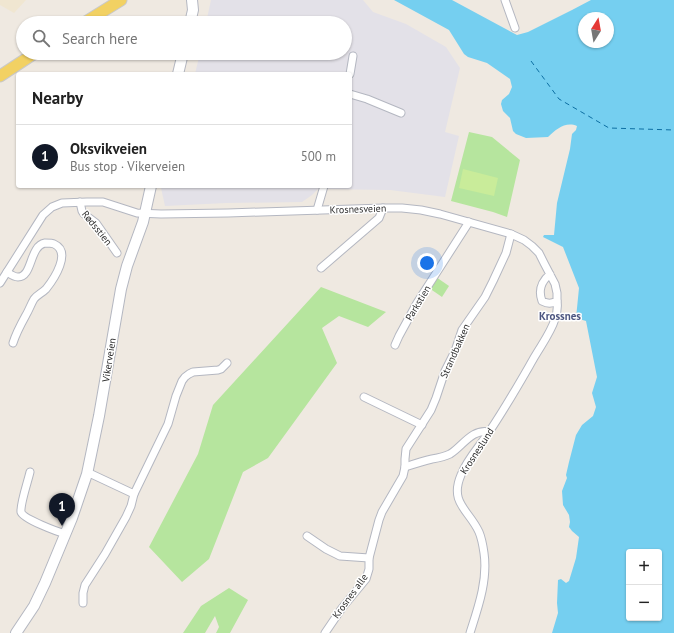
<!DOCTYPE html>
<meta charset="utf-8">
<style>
:root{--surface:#fff;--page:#f6f6f6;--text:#222;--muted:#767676;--line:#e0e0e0;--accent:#111827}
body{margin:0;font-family:"PT Sans",sans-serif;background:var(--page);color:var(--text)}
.controls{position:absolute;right:12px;bottom:12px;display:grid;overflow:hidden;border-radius:4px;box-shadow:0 1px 3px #0004}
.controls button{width:36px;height:36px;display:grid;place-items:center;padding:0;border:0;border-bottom:1px solid var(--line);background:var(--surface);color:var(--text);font:20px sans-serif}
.compass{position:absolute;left:578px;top:12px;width:36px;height:36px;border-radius:50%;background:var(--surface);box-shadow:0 1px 3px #0004;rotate:11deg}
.you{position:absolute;left:427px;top:263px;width:14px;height:14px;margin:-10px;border:3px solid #fff;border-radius:50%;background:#1a73e8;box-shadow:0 0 0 6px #1a73e833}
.badge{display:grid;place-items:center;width:26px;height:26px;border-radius:50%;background:var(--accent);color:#fff;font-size:13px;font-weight:700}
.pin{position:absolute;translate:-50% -33px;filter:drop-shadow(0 1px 2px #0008)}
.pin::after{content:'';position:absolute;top:21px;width:14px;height:12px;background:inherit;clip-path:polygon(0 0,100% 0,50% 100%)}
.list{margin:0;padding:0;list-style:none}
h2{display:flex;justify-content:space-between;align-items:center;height:52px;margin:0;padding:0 16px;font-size:17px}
h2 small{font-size:13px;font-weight:400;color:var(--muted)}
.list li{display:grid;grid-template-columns:26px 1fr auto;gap:12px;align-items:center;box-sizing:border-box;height:64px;padding:0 16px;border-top:1px solid var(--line)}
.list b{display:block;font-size:15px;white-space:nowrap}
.list p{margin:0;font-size:13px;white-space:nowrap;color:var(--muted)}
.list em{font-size:13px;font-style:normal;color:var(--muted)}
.icon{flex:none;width:22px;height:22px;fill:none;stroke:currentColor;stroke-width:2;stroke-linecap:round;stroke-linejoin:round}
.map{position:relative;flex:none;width:674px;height:633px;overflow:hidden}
.search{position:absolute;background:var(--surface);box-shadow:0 1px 3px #0004;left:16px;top:16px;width:336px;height:44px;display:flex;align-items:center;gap:10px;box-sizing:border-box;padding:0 14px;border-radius:22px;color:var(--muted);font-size:15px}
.panel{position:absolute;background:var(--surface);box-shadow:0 1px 3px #0004;left:16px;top:72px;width:336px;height:116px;border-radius:4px}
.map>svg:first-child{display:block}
.industrial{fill:#e3e1e8}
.education{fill:#f0e6d1}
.green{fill:#b6e59e}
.pitch{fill:#c9ec9a}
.water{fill:#75cff0;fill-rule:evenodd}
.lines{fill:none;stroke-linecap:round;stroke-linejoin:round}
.ferry{stroke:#0d6fa3;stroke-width:1;stroke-dasharray:5 4;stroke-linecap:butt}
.minor-casing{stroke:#b4b7c1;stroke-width:9}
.secondary-casing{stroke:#b4b7c1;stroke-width:12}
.primary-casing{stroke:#c9c9c9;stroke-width:13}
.minor{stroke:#fff;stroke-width:7}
.secondary{stroke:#fff;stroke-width:10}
.primary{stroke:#f2d163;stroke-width:11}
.labels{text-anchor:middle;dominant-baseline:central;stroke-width:3;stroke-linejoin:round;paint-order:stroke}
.street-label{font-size:10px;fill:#2e2e2e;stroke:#fff}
.neighbourhood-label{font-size:11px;font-weight:bold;fill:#4d5680;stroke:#fff}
</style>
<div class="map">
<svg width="674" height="633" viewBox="0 0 674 633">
<rect width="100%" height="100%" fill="#efe9e1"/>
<polygon class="industrial" points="211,0 363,0 373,12 406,24 446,47 460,68 445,132 459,136 445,197 390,190 318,189 312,195 302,202 226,203 165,206 161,188 161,186 350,186 350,74 195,74 200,53 345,53 345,23 206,23"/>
<polygon class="education" points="0,0 26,0 14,13 0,5"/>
<g class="green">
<polygon points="469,132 492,137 520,160 507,217 493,212 451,201"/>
<polygon points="436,277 449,286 442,297 429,288"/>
<polygon points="321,287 386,312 368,327 339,316 322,328 337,363 268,458 243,472 209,559 182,582 149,547 198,454 213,405"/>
<polygon points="229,588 248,600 230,633 216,633 219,627 215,616 205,633 183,633 201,606"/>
</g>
<polygon class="pitch" points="463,169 498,178 494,196 459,188"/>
<path class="water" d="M 394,0 L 452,0 L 517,35 L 528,32 L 572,10 L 591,0 L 674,0 L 674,633 L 552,633 L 558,613 L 557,603 L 558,580 L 561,579 L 566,583 L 569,581 L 576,558 L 579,537 L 572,531 L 569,527 L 570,522 L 569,515 L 563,505 L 562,491 L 567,478 L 566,475 L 569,462 L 576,435 L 582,425 L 593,416 L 596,407 L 592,393 L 597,377 L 586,321 L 576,318 L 579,288 L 563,247 L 543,237 L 544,235 L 554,235 L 557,203 L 570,149 L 572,134 L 576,130 L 577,126 C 566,121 556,129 548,137 L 526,138 L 516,134 L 513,131 L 510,118 L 503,111 L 501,104 L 502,100 L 509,94 L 512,87 L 510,79 L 487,63 L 468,57 L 464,54 L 449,30 ZM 584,18 L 608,18 L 608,42 L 584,42 ZM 629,552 L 659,552 L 659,618 L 629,618 Z"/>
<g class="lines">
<polyline class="ferry" points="531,61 559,99 609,128 674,130"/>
<g class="minor-casing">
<g id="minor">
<polyline points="505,0 515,28"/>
<polyline points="350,74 353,56"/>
<polyline points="350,94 367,99 401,113"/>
<polyline points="80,202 82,211 84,214 96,223 117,253"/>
<polyline points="317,210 324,186"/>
<polyline points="321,268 379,218 383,208"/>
<path d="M 7,272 C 10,274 14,277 18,277 C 33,277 29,246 45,243 C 48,243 52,243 54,244 C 72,252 54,279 46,289 C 42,293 37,295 34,299 C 31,304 29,310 26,315 C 21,324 16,333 13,343"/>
<path d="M 0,283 L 43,215 L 52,207 L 62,203 L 87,202 L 103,202 L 137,213 L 161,214 L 228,213 L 383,208 L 402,208 L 421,210 L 440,214 L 511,234 L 524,240 L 532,246 L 539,253 L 544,263 L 555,284 L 557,293 L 557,301 C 551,304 548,304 542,301 C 538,290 541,282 550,274"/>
<polyline points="395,345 399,336 417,303 469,222"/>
<polyline points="364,397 422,425"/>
<path d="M 405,467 C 414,464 423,461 432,459 C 438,458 444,457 450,454 C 462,447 472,428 489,432"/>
<path d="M 30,472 C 28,481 20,504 21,512 C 23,519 58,532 66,534"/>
<polyline points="87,472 134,494 168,424 176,396 182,381 185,377 189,374 193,372 218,370 221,369 227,363"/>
<polyline points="307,536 326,549 340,556 369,558"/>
<polyline points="83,603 83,593 85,585 105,554 126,517 131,506 134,494"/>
<polyline points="325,633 342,608 366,579 369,569 369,558 379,520 382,512 403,476 405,467 405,459 406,449 431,410 436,398 445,371 455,351 462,330 485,297 493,281 506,253 511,234"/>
<path d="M 470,633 C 478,608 488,580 484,553 C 483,546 482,539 479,532 C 469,510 449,503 461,475 C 467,459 480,446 489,432 C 506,407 520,382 535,356 C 542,344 551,332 555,319 C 557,313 558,307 557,301"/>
</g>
</g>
<g class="secondary-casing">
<g id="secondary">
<polyline points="190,23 193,10 192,0"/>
<polyline points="178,74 183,53"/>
<polyline points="16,633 34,606 45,583 72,518 87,474 99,416 121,289 127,266 143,222 151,186"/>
</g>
</g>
<g class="primary-casing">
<g id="primary">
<polyline points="84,23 121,0"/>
<polyline points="0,76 35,53"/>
</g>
</g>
<use href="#minor" class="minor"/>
<use href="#secondary" class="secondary"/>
<use href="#primary" class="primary"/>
</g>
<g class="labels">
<g class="street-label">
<text transform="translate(358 209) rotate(-2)">Krosnesveien</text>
<text transform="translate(97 228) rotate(51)">Rødsstien</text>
<text transform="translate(418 303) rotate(-59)">Parkstien</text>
<text transform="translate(455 351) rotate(-66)">Strandbakken</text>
<text transform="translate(109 360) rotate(-81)">Vikerveien</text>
<text transform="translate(477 451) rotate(-57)">Krosneslund</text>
<text transform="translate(350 596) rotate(-54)">Krosnes alle</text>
</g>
<g class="neighbourhood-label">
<text x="560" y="316">Krossnes</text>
</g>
</g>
</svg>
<div class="controls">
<button>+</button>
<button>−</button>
</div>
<svg class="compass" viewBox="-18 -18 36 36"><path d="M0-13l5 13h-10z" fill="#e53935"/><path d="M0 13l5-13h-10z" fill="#767676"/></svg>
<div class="you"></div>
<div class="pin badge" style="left:62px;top:526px">1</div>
<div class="search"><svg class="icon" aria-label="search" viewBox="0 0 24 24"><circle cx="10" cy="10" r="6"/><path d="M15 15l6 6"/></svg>Search here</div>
<section class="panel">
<h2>Nearby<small></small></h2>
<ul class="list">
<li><span class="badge">1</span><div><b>Oksvikveien</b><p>Bus stop · Vikerveien</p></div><em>500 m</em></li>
</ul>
</section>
</div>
